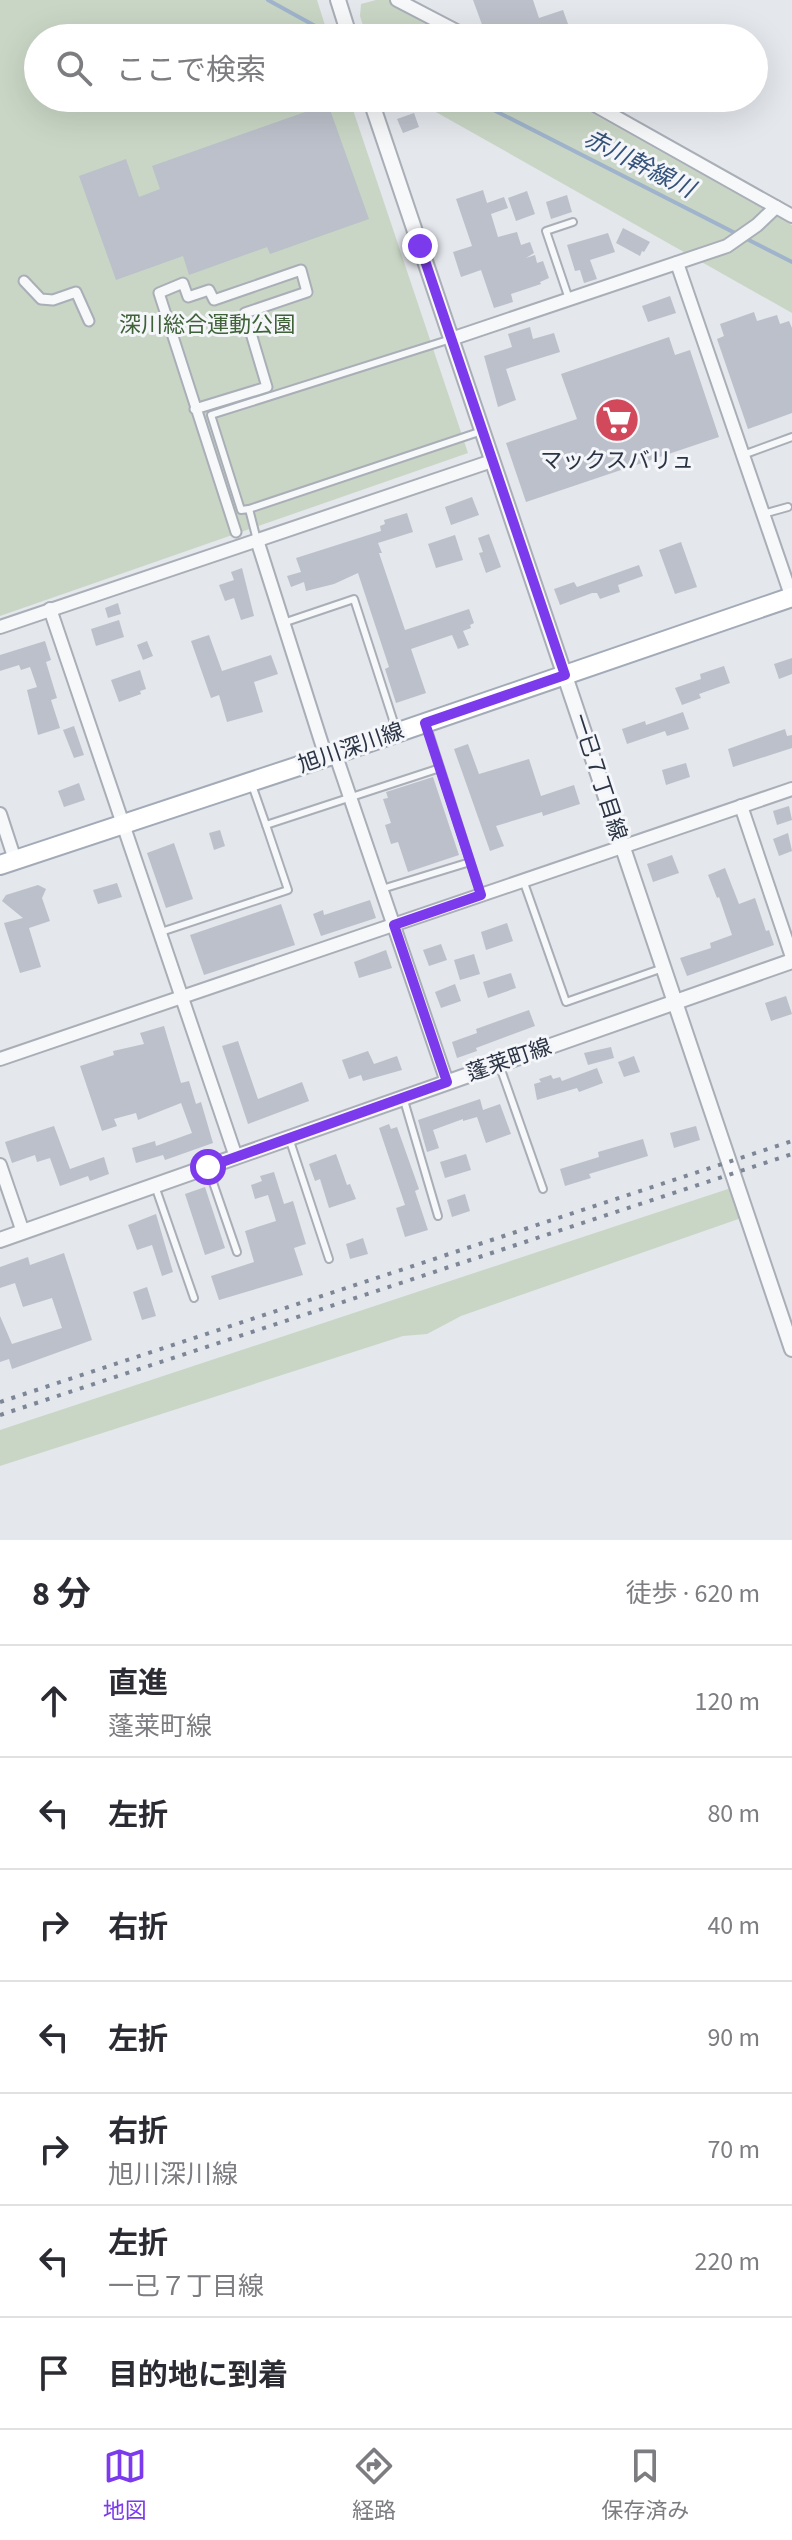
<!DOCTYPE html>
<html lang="ja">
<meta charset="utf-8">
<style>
:root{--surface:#fff;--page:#f7f7f7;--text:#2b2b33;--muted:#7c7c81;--line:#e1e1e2;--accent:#7c3aed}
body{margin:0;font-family:"Source Sans 3","Noto Sans JP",sans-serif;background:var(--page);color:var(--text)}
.stop{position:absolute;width:24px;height:24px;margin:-18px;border:6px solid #7c3aed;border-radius:50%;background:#fff}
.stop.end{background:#7c3aed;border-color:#fff;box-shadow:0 2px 8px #0008}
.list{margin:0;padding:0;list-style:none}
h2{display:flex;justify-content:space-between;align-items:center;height:104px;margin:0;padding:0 32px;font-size:34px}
h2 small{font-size:26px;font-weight:400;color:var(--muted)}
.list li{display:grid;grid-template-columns:52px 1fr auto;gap:24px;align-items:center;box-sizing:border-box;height:112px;padding:0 32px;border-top:2px solid var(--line)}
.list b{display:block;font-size:30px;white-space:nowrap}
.list p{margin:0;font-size:26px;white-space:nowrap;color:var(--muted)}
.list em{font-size:26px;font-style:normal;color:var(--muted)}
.icon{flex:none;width:44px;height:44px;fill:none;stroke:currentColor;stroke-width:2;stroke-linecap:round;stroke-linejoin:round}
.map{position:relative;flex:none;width:792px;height:1540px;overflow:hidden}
.search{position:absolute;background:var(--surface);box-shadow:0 8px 32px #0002;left:24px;right:24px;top:24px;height:88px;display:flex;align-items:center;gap:20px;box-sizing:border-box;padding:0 28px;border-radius:44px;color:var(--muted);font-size:30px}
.sheet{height:888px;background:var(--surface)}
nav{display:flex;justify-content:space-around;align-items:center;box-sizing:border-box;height:112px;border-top:2px solid var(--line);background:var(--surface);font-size:22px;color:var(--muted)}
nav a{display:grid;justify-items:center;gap:4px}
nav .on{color:var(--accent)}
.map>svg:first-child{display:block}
.green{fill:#c9d6c5}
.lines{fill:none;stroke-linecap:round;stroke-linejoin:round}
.stream{stroke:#9fb4cc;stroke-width:4}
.building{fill:#bbc0ca}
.service-casing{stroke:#a9aeb7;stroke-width:10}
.pedestrian-casing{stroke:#a9aeb7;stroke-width:13}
.minor-casing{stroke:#a9aeb7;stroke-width:16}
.tertiary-casing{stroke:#a9aeb7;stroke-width:18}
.primary-casing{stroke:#a3abb8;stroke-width:22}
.service{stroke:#f7f8fa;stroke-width:6}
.pedestrian{stroke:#f7f8fa;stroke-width:9}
.minor{stroke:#f7f8fa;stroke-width:12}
.tertiary{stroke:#f7f8fa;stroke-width:14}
.primary{stroke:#fff;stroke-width:18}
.rail{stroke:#7d8696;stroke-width:4;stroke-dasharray:4 8;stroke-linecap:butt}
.route{stroke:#7c3aed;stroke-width:10}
.labels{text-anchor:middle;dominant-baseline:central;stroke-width:6;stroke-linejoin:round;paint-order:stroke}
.park-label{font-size:22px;fill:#3f6138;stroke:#f4f6f9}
.poi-label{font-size:22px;fill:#2b3445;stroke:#f4f6f9}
.street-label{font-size:22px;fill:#2b3445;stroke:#f4f6f9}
.water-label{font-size:24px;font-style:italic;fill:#34527a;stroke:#f4f6f9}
</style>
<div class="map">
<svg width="792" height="1540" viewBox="0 0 792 1540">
<rect width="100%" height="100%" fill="#e4e7ec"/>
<g class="green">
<polygon points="0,0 317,0 329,38 38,38 38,98 349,98 468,453 0,616"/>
<polygon points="376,0 390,0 458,38 367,38 360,16 361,4"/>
<polygon points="411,98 565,98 792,225 792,313"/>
<polygon points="737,1186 747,1216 461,1316 427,1334 403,1336 0,1466 0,1430"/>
</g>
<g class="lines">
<g class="stream">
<polyline points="268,0 337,38"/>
<polyline points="470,98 792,262"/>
</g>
</g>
<g class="building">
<polygon points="473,0 533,0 539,18 563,10 573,38 557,38 554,26 515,38 499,38 495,27 484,30"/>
<polygon points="328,104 369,219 270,254 267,247 189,275 183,256 116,280 79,176 126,159 139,197 160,189 152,166"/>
<polygon points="414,113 419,127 403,133 397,119"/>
<polygon points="483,190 487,203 504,197 508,208 491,214 498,237 517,232 521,245 530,242 534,253 526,258 535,255 537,263 543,261 549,278 540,282 541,284 511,294 513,302 494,308 481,270 461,277 453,252 472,246 456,199"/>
<polygon points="527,191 535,214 516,221 508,198"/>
<polygon points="567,195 572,212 551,219 546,202"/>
<polygon points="623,228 650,242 644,252 642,251 640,256 616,243"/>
<polygon points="608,233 615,252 590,260 597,279 584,283 580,270 575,271 567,245"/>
<polygon points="670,296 676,313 648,322 642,306"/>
<polygon points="754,312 757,321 777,315 780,324 789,321 792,328 792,413 748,429 717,339 724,336 720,324"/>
<polygon points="530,327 533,339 554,333 560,352 506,369 516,400 498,407 484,356 512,347 508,334"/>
<polygon points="669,337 675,355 690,350 719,437 526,502 506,443 577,419 561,374"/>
<polygon points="472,497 479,515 451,525 445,507"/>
<polygon points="407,513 413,532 378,543 382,553 379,553 405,630 469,609 474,623 470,625 471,628 463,631 469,645 458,649 452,635 411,649 426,693 396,703 385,669 389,667 358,573 334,584 306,591 304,582 291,587 287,576 301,572 296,558 381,531 380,526 385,524 384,520"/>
<polygon points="489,534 501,567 486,573 479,553 483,552 478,538"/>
<polygon points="455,535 463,560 436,568 428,544"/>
<polygon points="681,542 697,587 675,594 659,550"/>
<polygon points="639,565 643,576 618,585 620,592 600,599 597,593 592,593 560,605 554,589 574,582 577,587"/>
<polygon points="242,568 254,616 241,620 234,598 225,601 219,585 234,580 231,572"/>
<polygon points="118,603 121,614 108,618 105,608"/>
<polygon points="119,620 124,637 96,646 91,629"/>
<polygon points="209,635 222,671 271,655 278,674 254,682 263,712 227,722 219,695 211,698 191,641"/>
<polygon points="45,641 51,660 46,662 57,698 51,700 60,728 38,735 27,690 37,687 30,667 21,670 19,665 0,671 0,655"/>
<polygon points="147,641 153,656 143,660 137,645"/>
<polygon points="792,658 792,674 779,679 774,664"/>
<polygon points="724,666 730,683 699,694 701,698 682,705 675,688 701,679 700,674"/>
<polygon points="140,670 146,689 140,691 141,694 119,702 111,680"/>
<polygon points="683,712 689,729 667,736 665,731 627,744 622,729 645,721 646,725"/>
<polygon points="74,726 84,755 74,758 63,730"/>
<polygon points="785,729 787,736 792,735 792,748 733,767 728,749"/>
<polygon points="468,744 479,774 529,759 541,796 574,785 580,804 543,816 542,812 496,826 504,846 490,851 454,749"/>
<polygon points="686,763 690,777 666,785 662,770"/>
<polygon points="433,777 459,855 408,872 398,842 391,844 385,825 391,823 383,799 388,798 386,792"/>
<polygon points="79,783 85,800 64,807 58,791"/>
<polygon points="789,806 792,820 777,825 773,811"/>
<polygon points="220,830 225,846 214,850 209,833"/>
<polygon points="788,833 792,851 779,856 773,839"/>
<polygon points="174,843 193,899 166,908 147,853"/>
<polygon points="672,855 679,873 653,882 647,864"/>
<polygon points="725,868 739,904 755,898 766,931 769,930 774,945 687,976 680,958 711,948 710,943 732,935 719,897 717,898 708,875"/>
<polygon points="117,883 122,897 98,904 93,890"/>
<polygon points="38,885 46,889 42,898 50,921 29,928 41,967 20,973 4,923 23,918 2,901 6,895"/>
<polygon points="370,900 376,918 321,936 313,914 323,910 324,915"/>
<polygon points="281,904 295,945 204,975 190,935"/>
<polygon points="507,923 513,941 486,950 481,932"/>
<polygon points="441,944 447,960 429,966 423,950"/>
<polygon points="386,950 392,968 359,978 354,962"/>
<polygon points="474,954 480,974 460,980 454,960"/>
<polygon points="511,973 516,988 488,998 483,982"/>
<polygon points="455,984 461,1001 441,1008 435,992"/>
<polygon points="786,996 792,1014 771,1021 765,1003"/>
<polygon points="529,1010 535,1026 476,1048 477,1051 457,1058 452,1042 477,1033 476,1029"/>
<polygon points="164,1026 181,1083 189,1081 196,1104 201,1102 213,1143 165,1160 163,1155 136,1163 132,1148 155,1141 156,1146 192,1133 181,1103 138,1120 136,1113 114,1119 117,1126 102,1131 80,1066 114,1055 113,1051 144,1044 140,1033"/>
<polygon points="238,1041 258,1099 302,1082 309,1101 248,1124 222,1046"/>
<polygon points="611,1047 614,1058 588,1065 584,1053"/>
<polygon points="368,1051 374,1064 397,1056 402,1070 363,1081 361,1075 349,1079 342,1060"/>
<polygon points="634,1056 640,1072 624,1077 618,1062"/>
<polygon points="597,1068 603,1083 579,1092 577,1088 537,1100 534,1084 541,1082 539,1079 551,1075 553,1079 560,1077 562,1081"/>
<polygon points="480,1099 483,1110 500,1104 511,1134 486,1143 477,1117 463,1121 463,1119 433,1130 439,1148 427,1152 418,1120"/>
<polygon points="389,1124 391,1129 397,1127 419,1189 415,1191 428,1230 405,1237 396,1208 405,1205 379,1128"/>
<polygon points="54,1126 70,1169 104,1157 109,1174 90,1181 88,1176 60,1186 50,1158 37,1162 35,1155 12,1163 5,1142"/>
<polygon points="696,1126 700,1140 674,1148 670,1133"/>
<polygon points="643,1139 648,1156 589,1174 591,1178 565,1186 560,1169 599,1157 598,1152"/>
<polygon points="336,1154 347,1185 350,1184 356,1199 329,1208 320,1179 315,1181 309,1164"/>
<polygon points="466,1154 471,1170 445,1178 440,1162"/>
<polygon points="274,1172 284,1204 293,1201 306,1244 294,1248 303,1275 219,1300 211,1276 254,1262 245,1231 276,1221 268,1195 255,1199 251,1185 262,1181 260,1176"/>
<polygon points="205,1187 225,1248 205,1255 185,1194"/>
<polygon points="465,1194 470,1211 452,1217 447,1200"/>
<polygon points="156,1214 173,1272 162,1276 152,1245 137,1250 128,1225"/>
<polygon points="363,1238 368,1254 350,1259 346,1244"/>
<polygon points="64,1253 92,1340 12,1369 9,1359 0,1362 0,1316 12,1344 62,1328 52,1298 23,1307 15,1283 0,1288 0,1267 28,1257 30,1265"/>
<polygon points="147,1287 156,1316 142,1320 133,1292"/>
</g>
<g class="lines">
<g class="service-casing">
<g id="service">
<polyline points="569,299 546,231 573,222"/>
<polyline points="743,455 792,437"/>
<polyline points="249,509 482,431"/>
<polyline points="763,514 788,507"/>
<polyline points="257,540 249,509 241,510 211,415 451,339"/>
<polyline points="283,623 354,599 396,729"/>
<polyline points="427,727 481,895"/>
<polyline points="252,785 266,825 440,768"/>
<polyline points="523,880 566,1002 663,968"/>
<polyline points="382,889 470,862"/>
<polyline points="161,932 288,890 266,825"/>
<polyline points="499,1064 543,1189"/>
<polyline points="403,1097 438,1216"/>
<polyline points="289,1138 329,1259"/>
<polyline points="208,1168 237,1252"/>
<polyline points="155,1186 194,1298"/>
</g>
</g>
<g class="pedestrian-casing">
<g id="pedestrian">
<polyline points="24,281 41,299 53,300 76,292 89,321"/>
<polyline points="195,409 267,387 245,313 307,292 301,270 214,300 209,290 188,297 183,283 159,293 236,532"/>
</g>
</g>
<g class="minor-casing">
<g id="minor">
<polyline points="397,0 470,38"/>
<polyline points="582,98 792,216"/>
<polyline points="677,263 792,598"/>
<polyline points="451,339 727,246 757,225 776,207"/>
<polyline points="257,540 326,757"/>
<polyline points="50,609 236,1157"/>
<polyline points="0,627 492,461"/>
<polyline points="335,753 447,1082"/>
<polyline points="741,806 792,957"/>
<polyline points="0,814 15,860"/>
<polyline points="0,1059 792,789"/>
<polyline points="0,1165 23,1232"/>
</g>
</g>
<g class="tertiary-casing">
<g id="tertiary">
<polyline points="338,0 350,38"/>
<polyline points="370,98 792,1349"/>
<polyline points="0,1240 792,961"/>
</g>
</g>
<g class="primary-casing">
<polyline id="primary" points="0,865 326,757 792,597"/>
</g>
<use href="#service" class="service"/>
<use href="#pedestrian" class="pedestrian"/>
<use href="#minor" class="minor"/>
<use href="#tertiary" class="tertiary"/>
<use href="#primary" class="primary"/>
<g class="rail">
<polyline points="0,1402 792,1141"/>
<polyline points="0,1415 792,1154"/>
</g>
</g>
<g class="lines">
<polyline class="route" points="208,1167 447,1082 394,925 481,895 425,723 565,675 420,246"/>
</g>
<defs>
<g id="supermarket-disc" transform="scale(2.3)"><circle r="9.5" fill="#d1495b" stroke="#f4f6f9"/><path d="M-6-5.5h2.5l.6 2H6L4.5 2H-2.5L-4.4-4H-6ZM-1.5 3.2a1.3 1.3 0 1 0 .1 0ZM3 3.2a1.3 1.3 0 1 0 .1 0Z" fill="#fff"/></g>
</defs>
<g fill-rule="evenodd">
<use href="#supermarket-disc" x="617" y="420"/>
</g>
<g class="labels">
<g class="park-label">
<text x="207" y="325">深川総合運動公園</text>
</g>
<g class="poi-label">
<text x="617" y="461">マックスバリュ</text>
</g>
<g class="street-label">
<text transform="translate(351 748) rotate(-19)">旭川深川線</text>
<text transform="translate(599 777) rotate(72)">一已７丁目線</text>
<text transform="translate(509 1060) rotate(-19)">蓬莱町線</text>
</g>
<g class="water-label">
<text transform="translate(639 164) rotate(27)">赤川幹線川</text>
</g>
</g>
</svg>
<div class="stop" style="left:208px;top:1167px"></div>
<div class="stop end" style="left:420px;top:246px"></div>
<div class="search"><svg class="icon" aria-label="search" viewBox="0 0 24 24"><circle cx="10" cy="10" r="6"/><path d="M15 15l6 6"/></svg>ここで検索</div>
</div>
<section class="sheet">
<h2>8 分<small>徒歩 · 620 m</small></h2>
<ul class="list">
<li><svg class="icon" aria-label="ahead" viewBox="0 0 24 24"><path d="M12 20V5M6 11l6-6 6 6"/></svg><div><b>直進</b><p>蓬莱町線</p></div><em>120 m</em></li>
<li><svg class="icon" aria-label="left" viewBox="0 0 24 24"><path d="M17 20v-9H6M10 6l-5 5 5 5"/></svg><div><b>左折</b></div><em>80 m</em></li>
<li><svg class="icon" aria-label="right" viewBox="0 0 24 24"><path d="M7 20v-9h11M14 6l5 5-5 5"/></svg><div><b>右折</b></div><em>40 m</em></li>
<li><svg class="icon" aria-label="left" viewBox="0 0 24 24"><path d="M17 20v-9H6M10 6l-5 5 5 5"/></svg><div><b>左折</b></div><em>90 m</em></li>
<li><svg class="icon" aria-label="right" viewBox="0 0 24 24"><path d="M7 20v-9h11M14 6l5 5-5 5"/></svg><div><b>右折</b><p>旭川深川線</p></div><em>70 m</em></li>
<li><svg class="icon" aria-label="left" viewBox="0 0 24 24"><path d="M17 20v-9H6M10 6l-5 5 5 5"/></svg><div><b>左折</b><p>一已７丁目線</p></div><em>220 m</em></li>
<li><svg class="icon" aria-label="arrive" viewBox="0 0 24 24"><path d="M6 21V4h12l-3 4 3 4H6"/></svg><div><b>目的地に到着</b></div></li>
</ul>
</section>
<nav>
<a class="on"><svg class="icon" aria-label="map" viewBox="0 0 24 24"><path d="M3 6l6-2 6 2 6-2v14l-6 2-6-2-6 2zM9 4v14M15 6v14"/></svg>地図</a>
<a><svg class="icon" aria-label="directions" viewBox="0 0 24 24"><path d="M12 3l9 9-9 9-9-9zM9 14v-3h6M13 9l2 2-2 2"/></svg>経路</a>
<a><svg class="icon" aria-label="saved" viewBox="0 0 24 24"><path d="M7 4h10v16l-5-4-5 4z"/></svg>保存済み</a>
</nav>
